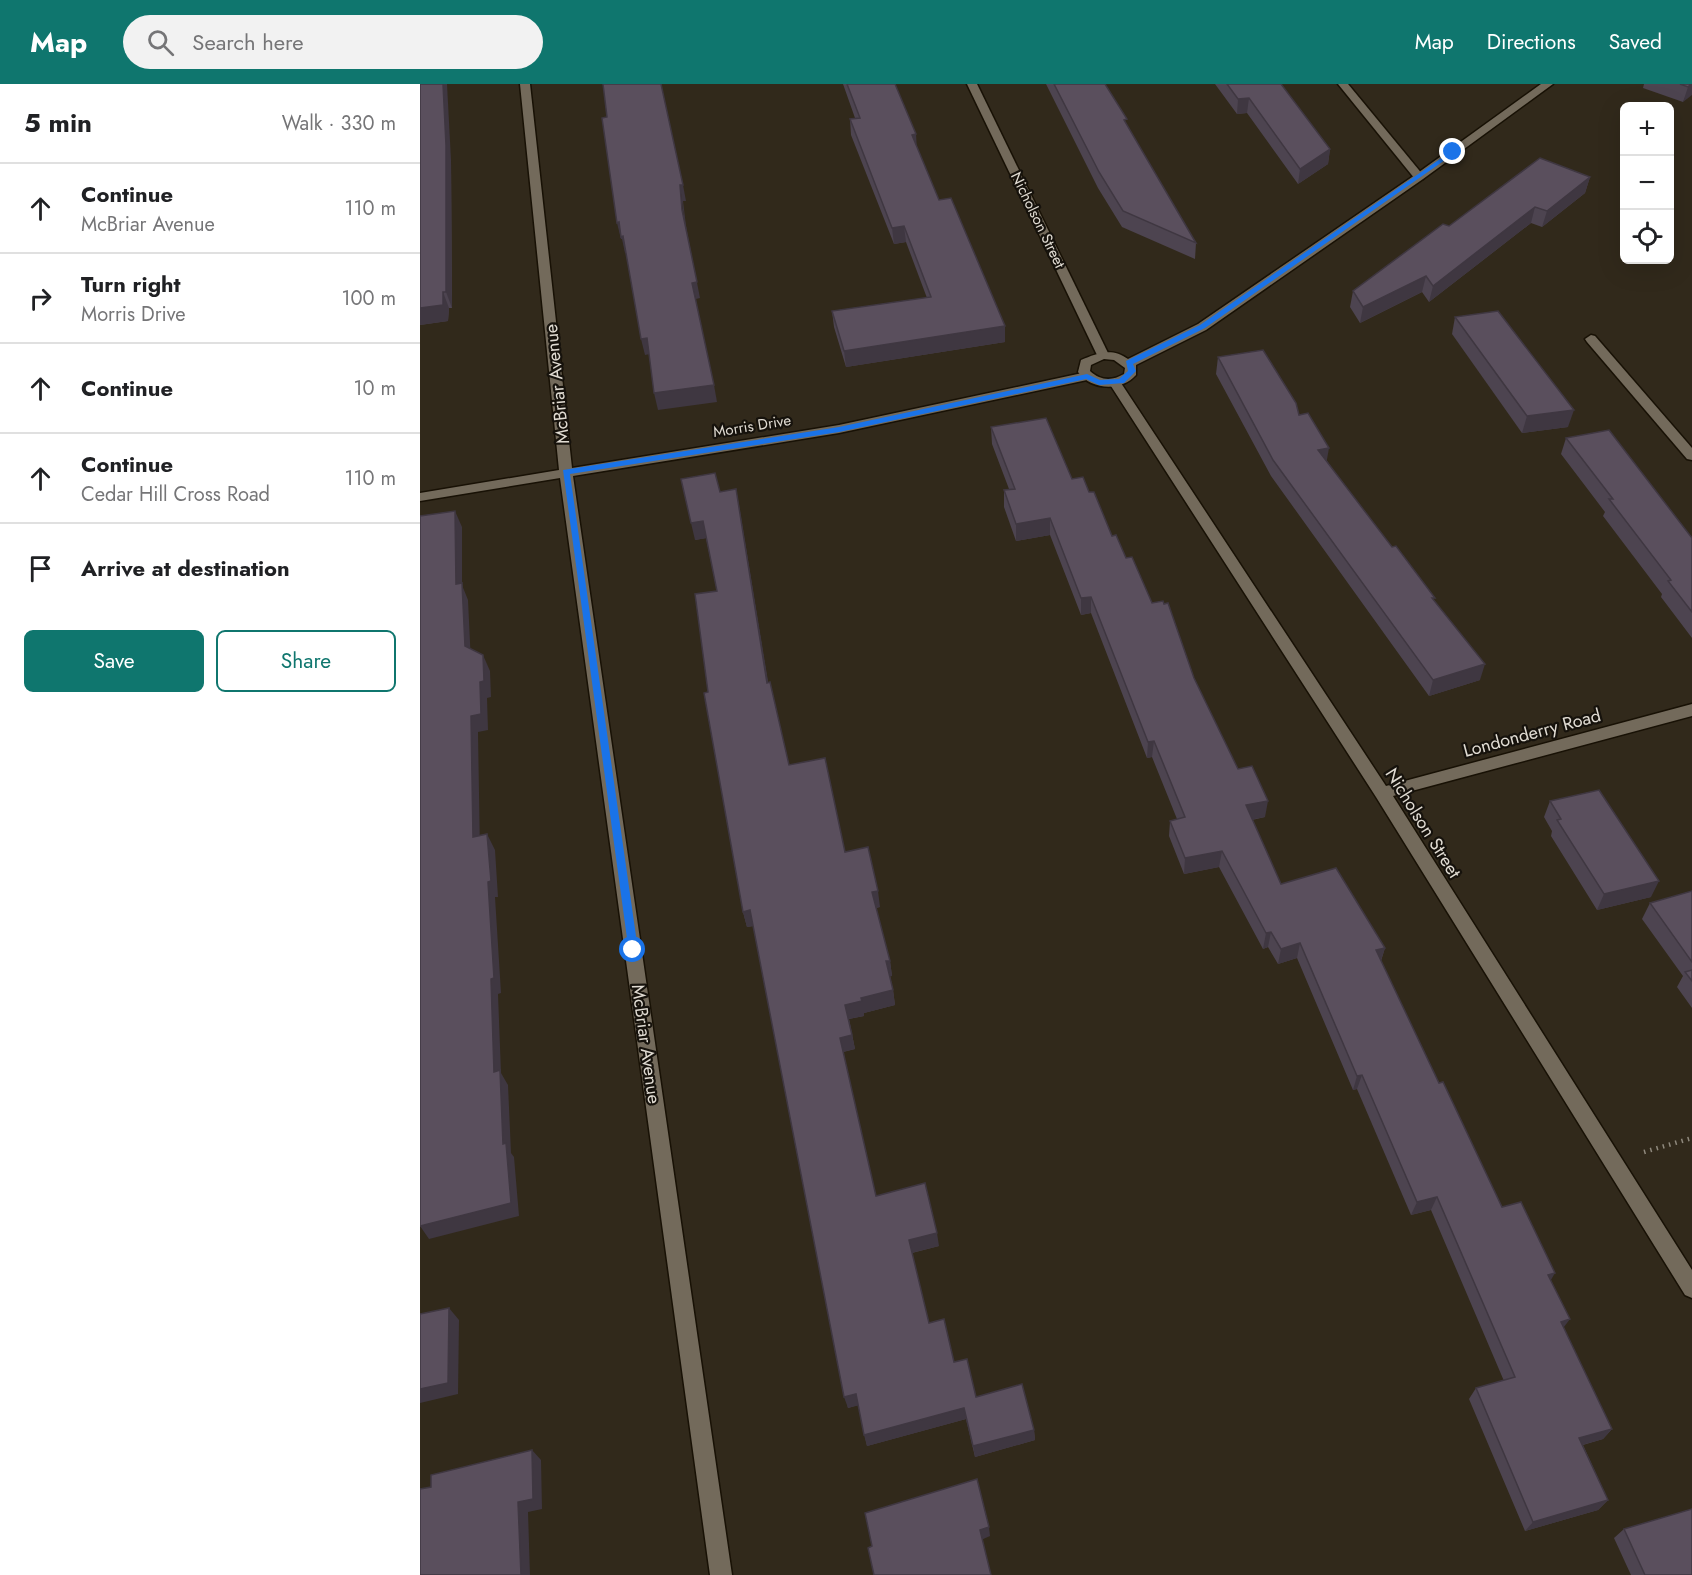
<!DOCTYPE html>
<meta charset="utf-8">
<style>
:root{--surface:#fff;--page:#f2f2f2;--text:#202124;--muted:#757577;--line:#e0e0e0;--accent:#0f766e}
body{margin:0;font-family:Jost,sans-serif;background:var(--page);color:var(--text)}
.controls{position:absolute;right:18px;top:18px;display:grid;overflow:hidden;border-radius:9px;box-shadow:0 6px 24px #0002}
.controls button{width:54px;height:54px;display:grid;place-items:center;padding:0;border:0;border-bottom:2px solid var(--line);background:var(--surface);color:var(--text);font:30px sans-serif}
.stop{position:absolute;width:18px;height:18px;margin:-14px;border:4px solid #1a73e8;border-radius:50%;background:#fff}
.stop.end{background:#1a73e8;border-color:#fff;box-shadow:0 2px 6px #0008}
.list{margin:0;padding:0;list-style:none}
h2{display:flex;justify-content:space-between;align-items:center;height:78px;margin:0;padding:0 24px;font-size:26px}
h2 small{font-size:20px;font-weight:400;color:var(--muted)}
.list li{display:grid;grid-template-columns:39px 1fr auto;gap:18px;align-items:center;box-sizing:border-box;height:90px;padding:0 24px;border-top:2px solid var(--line)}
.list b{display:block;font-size:22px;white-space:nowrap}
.list p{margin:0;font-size:20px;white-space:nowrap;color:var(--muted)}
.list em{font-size:20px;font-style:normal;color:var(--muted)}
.actions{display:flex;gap:12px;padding:18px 24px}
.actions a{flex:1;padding:14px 0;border:2px solid var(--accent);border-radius:9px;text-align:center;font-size:21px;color:var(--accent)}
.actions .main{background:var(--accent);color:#fff}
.icon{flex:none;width:33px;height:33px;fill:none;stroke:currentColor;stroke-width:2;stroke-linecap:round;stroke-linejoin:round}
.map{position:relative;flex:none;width:1272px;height:1491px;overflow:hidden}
header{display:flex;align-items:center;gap:36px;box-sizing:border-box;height:84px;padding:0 30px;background:var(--accent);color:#fff}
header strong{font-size:28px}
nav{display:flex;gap:33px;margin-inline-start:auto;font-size:21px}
.search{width:420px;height:54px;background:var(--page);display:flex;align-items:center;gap:15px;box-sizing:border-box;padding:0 21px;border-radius:33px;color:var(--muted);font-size:22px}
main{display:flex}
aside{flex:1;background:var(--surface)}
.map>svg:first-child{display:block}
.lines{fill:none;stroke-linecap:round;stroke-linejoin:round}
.minor-casing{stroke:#181105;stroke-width:3}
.tertiary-casing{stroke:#181105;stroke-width:3}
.path{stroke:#8f897d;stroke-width:4.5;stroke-dasharray:1.5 5;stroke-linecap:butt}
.minor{fill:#736a5b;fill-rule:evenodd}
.tertiary{fill:#736a5b;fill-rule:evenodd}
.wall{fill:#4d4450}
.shaded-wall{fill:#3f3741}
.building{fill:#5a4f5d;stroke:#3f3741;stroke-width:1.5}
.route{fill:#1a73e8}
.labels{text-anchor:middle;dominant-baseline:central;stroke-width:4.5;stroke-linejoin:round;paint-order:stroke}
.far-street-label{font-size:15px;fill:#e1dcd3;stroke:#16120c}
.street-label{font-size:18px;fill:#e1dcd3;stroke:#16120c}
</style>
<header>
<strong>Map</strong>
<div class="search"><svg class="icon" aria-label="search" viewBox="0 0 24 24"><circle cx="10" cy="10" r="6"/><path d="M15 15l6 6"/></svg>Search here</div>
<nav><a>Map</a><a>Directions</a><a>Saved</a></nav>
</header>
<main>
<aside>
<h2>5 min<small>Walk · 330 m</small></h2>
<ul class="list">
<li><svg class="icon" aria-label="ahead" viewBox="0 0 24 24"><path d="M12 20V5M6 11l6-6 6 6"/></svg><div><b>Continue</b><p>McBriar Avenue</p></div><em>110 m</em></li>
<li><svg class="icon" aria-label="right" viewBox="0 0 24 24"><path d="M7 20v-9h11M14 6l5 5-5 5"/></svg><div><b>Turn right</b><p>Morris Drive</p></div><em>100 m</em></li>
<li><svg class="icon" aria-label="ahead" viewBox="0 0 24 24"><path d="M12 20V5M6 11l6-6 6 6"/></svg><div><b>Continue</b></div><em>10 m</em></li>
<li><svg class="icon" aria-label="ahead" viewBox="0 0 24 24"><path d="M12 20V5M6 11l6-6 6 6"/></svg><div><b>Continue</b><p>Cedar Hill Cross Road</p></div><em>110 m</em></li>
<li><svg class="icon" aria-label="arrive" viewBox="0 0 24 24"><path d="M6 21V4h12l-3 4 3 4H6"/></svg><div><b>Arrive at destination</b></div></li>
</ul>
<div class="actions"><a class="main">Save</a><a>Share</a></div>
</aside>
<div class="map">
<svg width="1272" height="1491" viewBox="0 0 1272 1491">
<rect width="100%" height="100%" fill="#31291b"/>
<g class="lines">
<g class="minor-casing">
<g id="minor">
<polygon points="100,0 110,0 152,384 419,341 667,288 673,292 667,296 419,349 153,392 312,1491 290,1491 140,394 0,417 0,409 139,386"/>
<polygon points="547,0 557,0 689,271 687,274 683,275 677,271"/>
<polygon points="918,0 928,0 1003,91 1003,95 995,95"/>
<polygon points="1171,251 1175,252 1272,364 1272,376 1267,375 1167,258 1165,255"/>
<polygon points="695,295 701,299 966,702 1272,620 1272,632 973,712 1272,1186 1272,1214 1265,1211 956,713 689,299"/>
</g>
</g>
<g class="tertiary-casing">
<path id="tertiary" d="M 1121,0 L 1133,0 L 1003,95 L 786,246 L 716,281 L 716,291 C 701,308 671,306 658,288 L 661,276 C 677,269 692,263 708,275 L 778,240 L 995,91 ZM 684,275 L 694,276 L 705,284 L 704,290 C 692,297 681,297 670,287 L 671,281 Z"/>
</g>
<polyline class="path" points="1224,1068 1272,1054"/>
<use href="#minor" class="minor"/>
<use href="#tertiary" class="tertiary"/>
</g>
<g class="wall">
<polygon points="423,0 475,0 497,64 519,116 585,258 426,283 414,243 412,227 507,214 486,158 474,160 431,51 430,35 435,34"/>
<polygon points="626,0 685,0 707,41 776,159 775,175 702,143 678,104"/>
<polygon points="795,0 861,0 910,65 908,80 878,100 827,29 817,30"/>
<polygon points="1224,0 1272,0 1263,18 1223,4"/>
<polygon points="31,76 32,224 29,224 28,237 0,241"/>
<polygon points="1170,93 1165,109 1122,143 1111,139 1009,218 1002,208 940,239 930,223 933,207 1029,142"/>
<polygon points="1035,233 1148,343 1102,349 1032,250"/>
<polygon points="798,273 879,331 907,377 1060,596 1009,612 851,392 796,290"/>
<polygon points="571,343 652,395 669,408 692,452 774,594 818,685 845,733 832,736 861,800 965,864 961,877 1019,999 1082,1123 1131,1196 1144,1244 1192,1345 1183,1355 1163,1361 1188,1416 1178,1426 1105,1447 1049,1315 1056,1304 1084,1297 1011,1126 991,1131 937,1005 933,1006 877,874 858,880 848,863 843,865 799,783 764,790 749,752 750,737 757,735 732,673 727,674 671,529 661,531 630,451 596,457 584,423 584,406 589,405 572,360"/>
<polygon points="1146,354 1272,454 1272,554 1241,513 1242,510 1183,432 1185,428 1141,370"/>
<polygon points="316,405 348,599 369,681 460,823 456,824 470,877 472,892 470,892 473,906 475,921 444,929 444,932 429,935 435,965 423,968 456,1112 519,1162 492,1169 509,1239 556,1313 614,1346 615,1356 555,1373 546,1335 447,1362 438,1321 428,1324 333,842 327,843 323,828 288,608 297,507 286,454 275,456 300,408"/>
<polygon points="1130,717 1231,813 1177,826 1131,752 1132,747 1124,733"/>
<polygon points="1272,807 1272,924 1257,903 1263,892 1222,835 1230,819"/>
<polygon points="1204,1445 1272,1491 1211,1491 1194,1454"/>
</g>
<g class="shaded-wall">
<polygon points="23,0 27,0 31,76 32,224 26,208"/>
<polygon points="1271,0 1272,0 1272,11 1263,18 1268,3"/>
<polygon points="829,14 827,29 817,30 818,15"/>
<polygon points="496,50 497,66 492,51"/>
<polygon points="910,65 908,80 878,100 880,85"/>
<polygon points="1170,93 1165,109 1122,143 1127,127"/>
<polygon points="260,101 263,101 266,117 263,117 266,142 280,214 276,215 272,199"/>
<polygon points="1115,123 1111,139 1009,218 1013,202"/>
<polygon points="199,138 203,152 207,169 205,169 202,155 201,155 197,139"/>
<polygon points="484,142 486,158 474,160 472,144"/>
<polygon points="1006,192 1002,208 940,239 943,223"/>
<polygon points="23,208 29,224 28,237 0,241 0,224"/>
<polygon points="585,242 585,258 426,283 424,267"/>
<polygon points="227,254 230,270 225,271 221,255"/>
<polygon points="294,301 297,318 238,326 234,309"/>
<polygon points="1154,326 1148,343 1102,349 1107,332"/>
<polygon points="909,364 906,381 898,366"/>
<polygon points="316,405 319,421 351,615 347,599"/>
<polygon points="35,427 42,443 42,501 48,516 51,579 45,562 36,500"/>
<polygon points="630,434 630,451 596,457 596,440"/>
<polygon points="283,437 287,454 275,456 271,439"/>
<polygon points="671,513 671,529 661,531 661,514"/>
<polygon points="63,571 70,587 71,613 67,614 68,646 58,648 60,769 53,753 51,632 60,598"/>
<polygon points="1065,580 1060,596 1009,612 1013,596"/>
<polygon points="734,657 732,673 727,674 728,658"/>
<polygon points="848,717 845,733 824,737 826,721"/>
<polygon points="67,750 75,766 78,813 75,813 81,909 78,910 81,989 88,1001 91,1069 94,1073 99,1132 9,1155 0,1142 83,1060 74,988 68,798"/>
<polygon points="802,767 799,783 764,790 765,774"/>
<polygon points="1239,797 1231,813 1177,826 1184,810"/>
<polygon points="458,807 460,823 454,824 452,808"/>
<polygon points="330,826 334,842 327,843 323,828"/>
<polygon points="851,848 848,863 843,865 846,849"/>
<polygon points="880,859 877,874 858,880 861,865"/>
<polygon points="965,864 960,879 956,866"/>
<polygon points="466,877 470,877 472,892 468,893"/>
<polygon points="473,906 475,921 444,929 444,932 428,935 425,921 441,914"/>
<polygon points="432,951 435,965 423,968 420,954"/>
<polygon points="942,991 937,1005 933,1006 937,992"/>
<polygon points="1017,1113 1011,1126 991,1131 997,1118"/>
<polygon points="517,1149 519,1162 491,1169 489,1156"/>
<polygon points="1135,1189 1128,1201 1128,1191"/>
<polygon points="29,1224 39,1236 38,1310 0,1319 0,1305"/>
<polygon points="1150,1235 1141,1247 1141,1238"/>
<polygon points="436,1310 440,1321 428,1324 424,1313"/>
<polygon points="544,1324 546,1335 447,1362 444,1351"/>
<polygon points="1192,1345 1183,1355 1151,1364 1159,1354"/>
<polygon points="614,1346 615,1356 555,1373 553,1362"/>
<polygon points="112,1366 121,1376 122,1425 108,1428 110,1491 101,1491 98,1418"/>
<polygon points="1188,1416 1178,1426 1105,1447 1113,1438"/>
<polygon points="569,1443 570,1452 561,1456 560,1446"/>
</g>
<g class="building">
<polygon points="0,0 23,0 26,61 26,208 23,208 23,221 0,224"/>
<polygon points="183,0 241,0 263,101 260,101 262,126 277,198 272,199 294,301 234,309 227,254 221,255 203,152 201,153 199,138 197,139 182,34 187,33"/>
<polygon points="427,0 475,0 496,50 492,51 519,116 531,114 585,242 424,267 412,227 511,213 484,142 472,144 430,35 440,34"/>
<polygon points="634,0 685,0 707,35 704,36 776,159 703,127 679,88"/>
<polygon points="807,0 861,0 910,65 880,85 829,14 818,15"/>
<polygon points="1260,0 1271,0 1268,3"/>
<polygon points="1120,74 1170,93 1127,127 1115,123 1013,202 1006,192 943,223 933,207 1023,140 1029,142"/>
<polygon points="1078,227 1154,326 1107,332 1035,233"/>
<polygon points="843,266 876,319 879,331 888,329 909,364 898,366 972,463 976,462 1015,514 1012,514 1065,580 1013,596 853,376 798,273"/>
<polygon points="626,334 652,395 663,393 669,408 674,408 692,452 696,451 706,474 712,473 732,519 743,517 744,520 748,519 774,594 818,685 832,682 848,717 826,721 861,800 916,784 965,864 956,866 1019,999 1023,998 1082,1123 1101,1118 1135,1189 1128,1191 1150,1235 1141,1238 1192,1345 1159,1354 1188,1416 1113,1438 1056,1304 1095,1293 1017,1113 997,1118 942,991 937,992 880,859 861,865 851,848 846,849 802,767 765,774 750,737 765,733 734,657 728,658 671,513 661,514 630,434 596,440 584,406 595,405 571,343"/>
<polygon points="1189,346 1272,454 1272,528 1248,497 1251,496 1189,415 1193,415 1146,354"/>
<polygon points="295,389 300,408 316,405 347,599 350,598 369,681 405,674 425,768 448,763 458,807 452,808 470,877 466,877 473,906 441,914 442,917 425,921 432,951 420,954 456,1112 505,1099 517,1149 489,1156 509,1239 524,1235 534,1278 547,1275 556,1313 602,1300 614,1346 553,1362 544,1324 444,1351 436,1310 424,1313 330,826 323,828 284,609 288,608 275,510 297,507 283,437 271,439 261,395"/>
<polygon points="35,427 36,500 42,499 45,562 63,571 64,597 60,598 61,630 51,632 53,753 67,750 71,797 68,798 74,894 71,895 74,988 80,986 83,1060 86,1059 91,1119 0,1142 0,432"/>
<polygon points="1179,706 1239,797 1184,810 1137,736 1141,735 1130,717"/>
<polygon points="1272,807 1272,878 1230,819"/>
<polygon points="1272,886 1272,897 1265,888"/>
<polygon points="29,1224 28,1299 0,1305 0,1230"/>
<polygon points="112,1366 113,1415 98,1418 101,1491 0,1491 0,1405 11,1403 11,1391"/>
<polygon points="557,1395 569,1443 560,1446 571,1491 454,1491 448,1464 452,1462 445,1429"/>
<polygon points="1272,1425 1272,1491 1225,1491 1204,1445"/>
</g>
<polygon class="route" points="1033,66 1035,69 785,244 713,280 716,287 704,299 679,301 666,295 419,348 150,390 218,866 213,870 209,869 143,386 419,343 667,290 680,296 699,295 708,287 706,277 780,241"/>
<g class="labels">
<g class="far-street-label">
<text transform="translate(618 136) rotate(64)">Nicholson Street</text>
<text transform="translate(332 342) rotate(-9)">Morris Drive</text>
</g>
<g class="street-label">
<text transform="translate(137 300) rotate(-96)">McBriar Avenue</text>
<text transform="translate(1112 649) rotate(-15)">Londonderry Road</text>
<text transform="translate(1003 739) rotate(58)">Nicholson Street</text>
<text transform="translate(226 960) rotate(82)">McBriar Avenue</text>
</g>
</g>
</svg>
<div class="controls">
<button>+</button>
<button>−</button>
<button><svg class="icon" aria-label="locate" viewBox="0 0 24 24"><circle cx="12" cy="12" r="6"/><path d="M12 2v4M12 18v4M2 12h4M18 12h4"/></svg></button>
</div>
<div class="stop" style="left:213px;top:866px"></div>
<div class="stop end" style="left:1033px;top:68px"></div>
</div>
</main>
